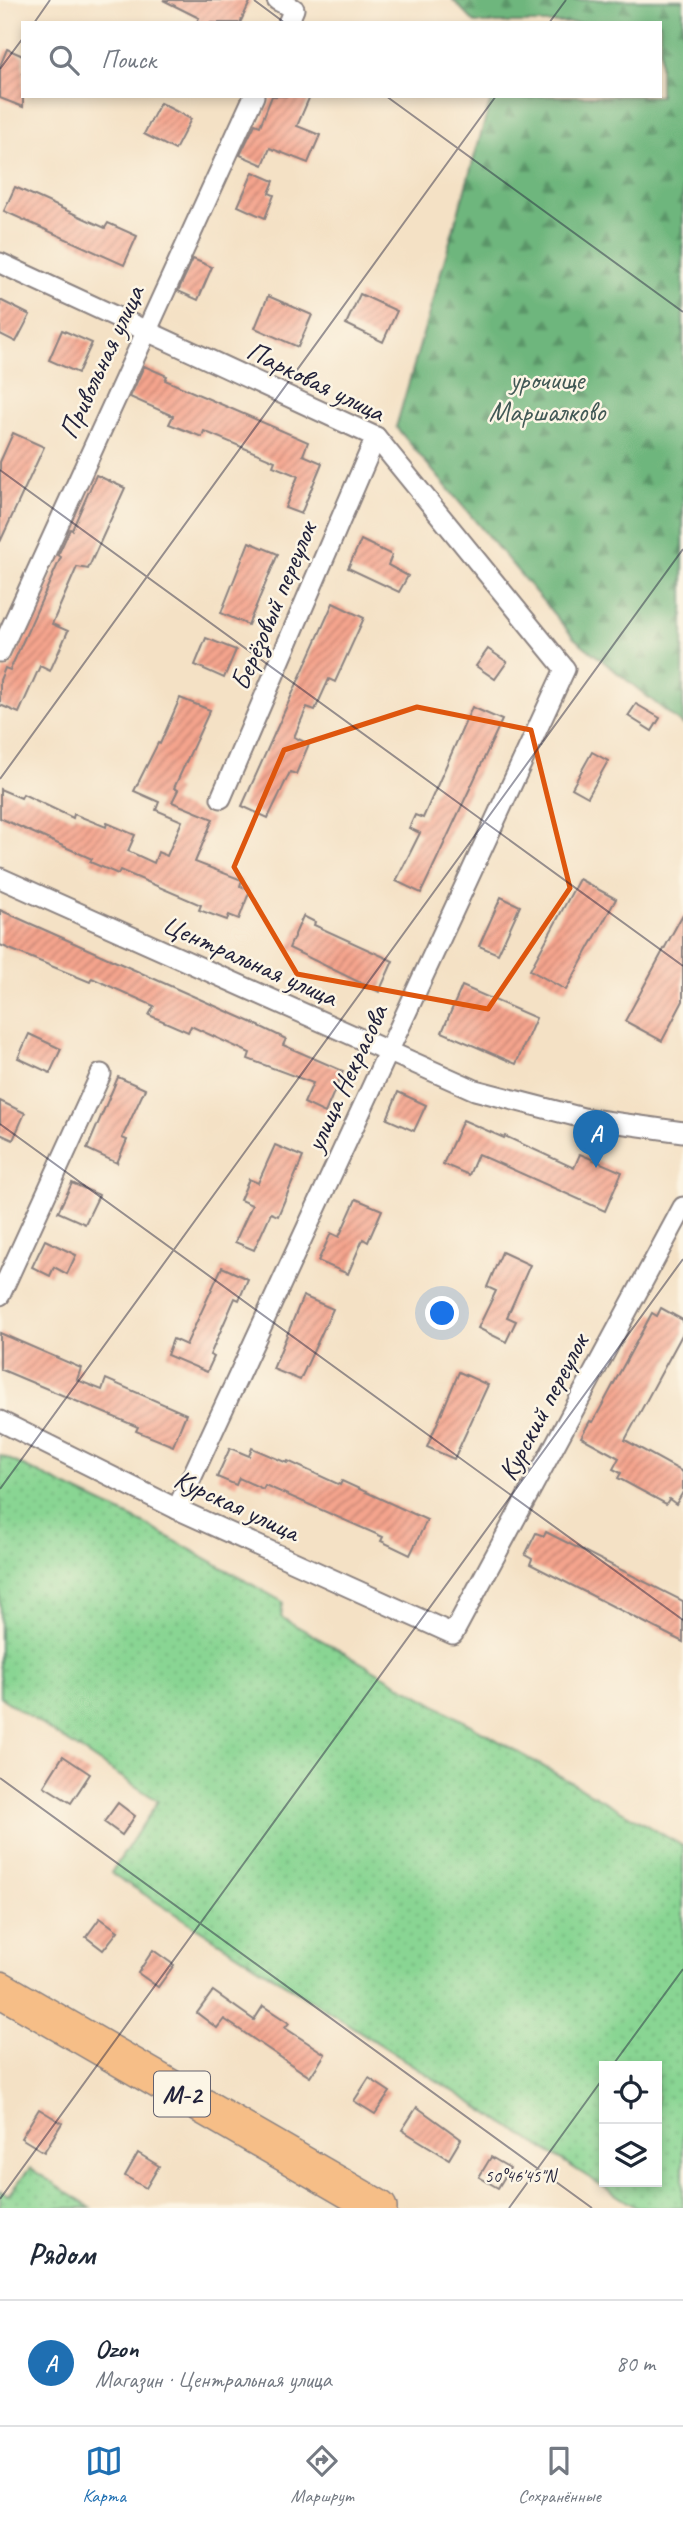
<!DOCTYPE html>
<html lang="ru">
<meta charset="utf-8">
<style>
:root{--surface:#fff;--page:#f6f6f7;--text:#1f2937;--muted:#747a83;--line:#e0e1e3;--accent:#1f6fb2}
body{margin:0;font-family:Caveat,sans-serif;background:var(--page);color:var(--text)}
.controls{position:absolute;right:21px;bottom:21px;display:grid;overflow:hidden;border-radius:0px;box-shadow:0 4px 10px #0003}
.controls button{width:63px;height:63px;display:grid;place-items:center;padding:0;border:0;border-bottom:2px solid var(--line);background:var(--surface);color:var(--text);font:35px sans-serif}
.you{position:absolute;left:443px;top:1314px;width:24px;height:24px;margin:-18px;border:5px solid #fff;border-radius:50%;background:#1a73e8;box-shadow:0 0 0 10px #1a73e833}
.badge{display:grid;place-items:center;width:46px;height:46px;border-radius:50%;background:var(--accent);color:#fff;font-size:23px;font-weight:700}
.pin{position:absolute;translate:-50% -58px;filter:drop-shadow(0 2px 4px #0008)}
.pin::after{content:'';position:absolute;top:37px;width:24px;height:21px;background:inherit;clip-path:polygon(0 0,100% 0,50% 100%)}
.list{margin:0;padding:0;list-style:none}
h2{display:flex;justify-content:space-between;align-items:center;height:91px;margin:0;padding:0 28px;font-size:30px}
h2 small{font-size:23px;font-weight:400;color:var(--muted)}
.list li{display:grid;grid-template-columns:46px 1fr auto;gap:21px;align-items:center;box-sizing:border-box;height:126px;padding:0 28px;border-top:2px solid var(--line)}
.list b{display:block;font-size:26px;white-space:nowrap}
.list p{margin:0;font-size:23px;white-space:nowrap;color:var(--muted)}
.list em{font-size:23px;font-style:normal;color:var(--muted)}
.icon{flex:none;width:38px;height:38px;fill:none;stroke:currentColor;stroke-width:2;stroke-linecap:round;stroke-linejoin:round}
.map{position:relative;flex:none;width:683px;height:2208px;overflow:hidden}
.search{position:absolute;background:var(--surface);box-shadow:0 4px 10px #0003;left:21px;right:21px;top:21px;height:77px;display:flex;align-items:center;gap:18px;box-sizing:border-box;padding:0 24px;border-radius:0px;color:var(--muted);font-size:26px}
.sheet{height:217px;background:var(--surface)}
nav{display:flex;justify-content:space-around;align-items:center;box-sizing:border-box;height:98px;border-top:2px solid var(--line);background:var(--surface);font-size:19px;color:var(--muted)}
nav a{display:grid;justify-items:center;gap:4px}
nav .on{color:var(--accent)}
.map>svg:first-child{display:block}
.grass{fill:url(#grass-dots);stroke:#567c67;stroke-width:2;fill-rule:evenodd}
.forest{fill:url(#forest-firs);stroke:#486c5c;stroke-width:2}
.building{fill:url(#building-hatch)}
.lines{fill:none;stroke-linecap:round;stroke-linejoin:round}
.street-casing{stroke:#8b8280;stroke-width:23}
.highway-casing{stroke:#8b8280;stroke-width:38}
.street{stroke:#fff;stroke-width:19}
.highway{stroke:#f6be87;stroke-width:35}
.marked{fill:none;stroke:#de560e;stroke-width:5;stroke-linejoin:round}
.ticks{fill:none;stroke:#22223b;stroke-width:2;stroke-opacity:0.45}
.labels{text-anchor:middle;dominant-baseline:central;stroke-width:5;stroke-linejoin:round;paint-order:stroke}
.shield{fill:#fcf5e5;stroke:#63616e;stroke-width:2}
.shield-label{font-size:26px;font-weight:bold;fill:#22223b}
.street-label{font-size:28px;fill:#22223b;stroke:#fcf5e5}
.park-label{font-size:28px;fill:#415855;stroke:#fcf5e5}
.ticks-label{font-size:18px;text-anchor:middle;fill:#22223b;stroke:#fcf5e5;stroke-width:5;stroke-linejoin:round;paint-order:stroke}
</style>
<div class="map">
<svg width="683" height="2208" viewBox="0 0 683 2208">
<defs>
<pattern id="grass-dots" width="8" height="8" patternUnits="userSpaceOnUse" patternTransform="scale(1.75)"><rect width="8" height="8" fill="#89d593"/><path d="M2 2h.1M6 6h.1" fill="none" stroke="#76b780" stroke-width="1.8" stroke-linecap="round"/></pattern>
<pattern id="forest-firs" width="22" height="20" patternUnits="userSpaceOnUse" patternTransform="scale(1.75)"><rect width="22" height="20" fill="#6eb67d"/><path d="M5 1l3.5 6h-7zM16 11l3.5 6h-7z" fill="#5a9468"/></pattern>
<pattern id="building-hatch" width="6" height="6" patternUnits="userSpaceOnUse" patternTransform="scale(1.75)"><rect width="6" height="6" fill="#f5a48d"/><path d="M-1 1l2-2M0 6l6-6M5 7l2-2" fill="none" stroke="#c68574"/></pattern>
</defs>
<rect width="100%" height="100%" fill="#fcf5e5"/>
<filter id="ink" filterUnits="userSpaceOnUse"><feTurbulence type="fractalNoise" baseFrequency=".0143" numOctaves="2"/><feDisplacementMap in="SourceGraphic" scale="14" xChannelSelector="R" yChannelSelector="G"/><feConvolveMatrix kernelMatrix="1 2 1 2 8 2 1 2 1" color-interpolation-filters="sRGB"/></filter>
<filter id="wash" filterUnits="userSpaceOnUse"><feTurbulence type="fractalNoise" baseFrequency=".00686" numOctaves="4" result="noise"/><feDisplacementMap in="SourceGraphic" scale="28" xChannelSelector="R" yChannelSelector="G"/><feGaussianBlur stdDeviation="1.57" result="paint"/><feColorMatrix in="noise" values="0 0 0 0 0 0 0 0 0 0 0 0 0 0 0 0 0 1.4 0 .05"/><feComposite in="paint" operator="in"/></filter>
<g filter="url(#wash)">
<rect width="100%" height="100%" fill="#f4e1c5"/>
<g class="grass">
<path d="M 0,1455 L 145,1524 L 283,1602 L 281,1617 L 683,1846 L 683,2208 L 637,2208 L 111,1873 L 158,1801 L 0,1697 ZM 604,2066 L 657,2066 L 657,2182 L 604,2182 Z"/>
<polygon points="30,2168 91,2208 0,2208 0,2191 8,2195"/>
</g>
<polygon class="forest" points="453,0 683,0 683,725 574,638 396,427 492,96 660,96 660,23 475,23"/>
<g id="blocks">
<g class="building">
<polygon points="163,0 251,0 240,23 196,23 199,18"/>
<polygon points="7,49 23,56 23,107 0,98 0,66"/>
<polygon points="272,96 310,96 297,126 320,135 308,163 270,148 263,165 240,155 255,124 260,126"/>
<polygon points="160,103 191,119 175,150 144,134"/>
<polygon points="253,172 274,181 269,193 274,195 265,218 238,206"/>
<polygon points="15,187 105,228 108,223 137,236 124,265 4,211"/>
<polygon points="193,259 212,267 198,300 178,291"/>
<polygon points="360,294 397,311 383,342 346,324"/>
<polygon points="268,296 312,315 298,347 255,328"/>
<polygon points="0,300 30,315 16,342 0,334"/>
<polygon points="62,330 92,343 78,373 49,360"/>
<polygon points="144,366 167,376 165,380 308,442 303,455 322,463 301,514 285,508 298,476 273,466 275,461 204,431 202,437 169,424 173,416 130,397"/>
<polygon points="13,433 44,447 0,542 0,462"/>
<polygon points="96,475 125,488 88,569 77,567 52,624 68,631 50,671 40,666 19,713 0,705 0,680 5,668 10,670 61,557 58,555 70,529 72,530"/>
<polygon points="361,540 392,555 388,565 408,576 399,592 348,568"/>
<polygon points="249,542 278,554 248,625 221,613"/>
<polygon points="333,603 364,618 335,682 329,679 315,710 307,707 294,737 309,744 296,774 290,772 268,818 242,806"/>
<polygon points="206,638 236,650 224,678 195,665"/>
<polygon points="488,649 507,662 495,679 476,666"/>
<polygon points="180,698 210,710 174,788 178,790 172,802 213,819 195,862 242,880 240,886 250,890 239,919 229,915 227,920 199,910 201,905 120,870 118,874 90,862 92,859 0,818 0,789 21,798 23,794 73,818 74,814 106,827 107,823 135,835 128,851 154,863 158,852 167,856 182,821 156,810 159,802 134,791 158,743 160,744"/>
<polygon points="636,704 660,718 652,731 628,716"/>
<polygon points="472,707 502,720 421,893 396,881 420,833 409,828 415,815 423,818"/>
<polygon points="592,752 608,761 588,797 572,788"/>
<polygon points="579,879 616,899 566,990 530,970"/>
<polygon points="501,897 520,906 498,954 479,946"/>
<polygon points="0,910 251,1022 286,1039 283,1045 343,1071 325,1113 304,1103 313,1083 248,1059 250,1053 191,1026 188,1032 149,1015 154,1006 92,978 90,982 0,945"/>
<polygon points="683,914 683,1001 662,1041 625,1021"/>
<polygon points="303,916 315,922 314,925 393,961 379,992 289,948"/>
<polygon points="462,986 536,1018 516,1064 442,1032"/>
<polygon points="29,1034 61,1049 50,1073 18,1058"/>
<polygon points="118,1077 145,1089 122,1138 127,1140 117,1163 87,1149"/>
<polygon points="398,1092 426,1105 414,1131 387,1119"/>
<polygon points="0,1101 25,1113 13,1140 0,1134"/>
<polygon points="463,1120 504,1138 505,1136 574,1168 580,1154 622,1172 605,1211 478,1154 469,1175 443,1164"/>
<polygon points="275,1145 303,1157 278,1216 271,1213 254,1250 235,1242 252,1205 240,1200 249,1179 258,1183"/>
<polygon points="72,1183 99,1195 85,1224 58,1212"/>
<polygon points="356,1199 382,1210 368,1242 363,1239 348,1274 318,1261 331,1233 339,1237"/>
<polygon points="45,1240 76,1255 67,1274 54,1267 50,1276 32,1267"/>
<polygon points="502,1252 530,1265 507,1317 516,1321 506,1342 478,1328 496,1291 487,1287"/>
<polygon points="222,1267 248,1279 239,1300 235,1298 210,1355 214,1357 207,1372 167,1355 173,1339 186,1345"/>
<polygon points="303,1296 333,1309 300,1380 273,1369"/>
<polygon points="661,1308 683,1320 683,1333 625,1440 683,1472 683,1492 676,1504 669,1499 666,1504 618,1478 621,1473 613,1469 619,1458 581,1437 590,1421 593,1422 652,1313 657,1316"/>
<polygon points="0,1333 81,1368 77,1380 102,1390 106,1379 186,1414 173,1446 136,1431 138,1427 0,1369"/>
<polygon points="459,1372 488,1385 454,1459 427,1447"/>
<polygon points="230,1448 249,1456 252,1448 287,1463 288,1461 340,1485 342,1481 427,1520 410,1555 381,1541 383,1537 265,1485 263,1489 239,1478 236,1485 217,1477"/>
<polygon points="546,1532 683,1601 683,1642 530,1564 532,1559 525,1555 536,1533 544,1536"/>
<polygon points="63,1756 90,1774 71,1803 44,1786"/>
<polygon points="118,1803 135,1816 122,1835 104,1822"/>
<polygon points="100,1918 118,1931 103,1950 86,1937"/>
<polygon points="153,1950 174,1965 158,1987 138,1973"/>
<polygon points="213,1991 254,2020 263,2006 289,2023 285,2028 325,2054 310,2077 224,2019 217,2028 197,2013"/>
<polygon points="369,2078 390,2092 375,2114 354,2101"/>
<polygon points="417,2107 461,2139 449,2159 402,2130"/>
<polygon points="39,2109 62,2123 44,2152 21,2138"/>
<polygon points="138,2153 159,2166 146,2188 125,2176"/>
<polygon points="491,2157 510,2168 498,2188 479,2177"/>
</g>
</g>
</g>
<g filter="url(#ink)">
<use href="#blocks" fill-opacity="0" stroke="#8b8280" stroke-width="2"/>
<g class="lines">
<g class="street-casing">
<g id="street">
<polyline points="277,0 294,9 288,23"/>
<polyline points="0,263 376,437 565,669 177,1509"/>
<polyline points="0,652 254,96"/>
<polyline points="221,798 376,437"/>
<polyline points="0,878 475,1090 583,1118 683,1132"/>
<polyline points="0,1295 101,1074"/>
<polyline points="0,1421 177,1509 453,1634 683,1207"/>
</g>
</g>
<g class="highway-casing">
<polyline id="highway" points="0,1989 379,2208"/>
</g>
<use href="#street" class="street"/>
<use href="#highway" class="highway"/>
</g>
</g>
<path class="marked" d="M 417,707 L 531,730 L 570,888 L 488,1009 L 297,974 L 234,867 L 284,750 Z"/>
<path class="ticks" d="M 254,0 L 285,23M 34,23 L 50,0M 549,23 L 566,0M 0,69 L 23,38M 386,96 L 683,312M 0,470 L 683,966M 0,779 L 496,96M 0,1124 L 683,1620M 0,1489 L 683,549M 0,1778 L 592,2208M 612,2066 L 683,1969M 0,2199 L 683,1259M 509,2208 L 604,2077"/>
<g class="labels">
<rect class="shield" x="154" y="2071.5" width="56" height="45" rx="5"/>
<g class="shield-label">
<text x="182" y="2094">М-2</text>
</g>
<g class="street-label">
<text transform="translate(101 362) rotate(-65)">Привольная улица</text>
<text transform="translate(316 381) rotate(26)">Парковая улица</text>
<text transform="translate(273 606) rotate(-67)">Берёзовый переулок</text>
<text transform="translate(250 960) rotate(24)">Центральная улица</text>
<text transform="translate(346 1078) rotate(-65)">улица Некрасова</text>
<text transform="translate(543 1407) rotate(-62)">Курский переулок</text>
<text transform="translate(237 1505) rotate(25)">Курская улица</text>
</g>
<g class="park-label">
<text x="547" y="379">урочище<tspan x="547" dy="32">Маршалково</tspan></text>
</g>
</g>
<g class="ticks-label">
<text x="520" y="2182">50°46'45"N</text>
</g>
</svg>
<div class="controls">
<button><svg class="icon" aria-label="locate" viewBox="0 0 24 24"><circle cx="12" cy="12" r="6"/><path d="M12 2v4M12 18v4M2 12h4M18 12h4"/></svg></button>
<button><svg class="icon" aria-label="layers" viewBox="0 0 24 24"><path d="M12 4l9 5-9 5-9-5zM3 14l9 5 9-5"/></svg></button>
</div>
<div class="you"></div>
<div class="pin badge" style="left:596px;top:1168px">A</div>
<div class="search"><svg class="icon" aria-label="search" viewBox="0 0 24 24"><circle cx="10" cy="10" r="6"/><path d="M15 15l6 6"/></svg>Поиск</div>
</div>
<section class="sheet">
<h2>Рядом<small></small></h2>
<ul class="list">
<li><span class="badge">A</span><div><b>Ozon</b><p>Магазин · Центральная улица</p></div><em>80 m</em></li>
</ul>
</section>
<nav>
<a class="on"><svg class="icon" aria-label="map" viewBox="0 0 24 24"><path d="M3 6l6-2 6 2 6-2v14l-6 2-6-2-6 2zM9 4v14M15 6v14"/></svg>Карта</a>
<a><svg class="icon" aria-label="directions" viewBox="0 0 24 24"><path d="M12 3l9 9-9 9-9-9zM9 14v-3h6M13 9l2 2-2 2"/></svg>Маршрут</a>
<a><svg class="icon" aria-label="saved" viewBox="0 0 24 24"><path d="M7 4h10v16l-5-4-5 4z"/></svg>Сохранённые</a>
</nav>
